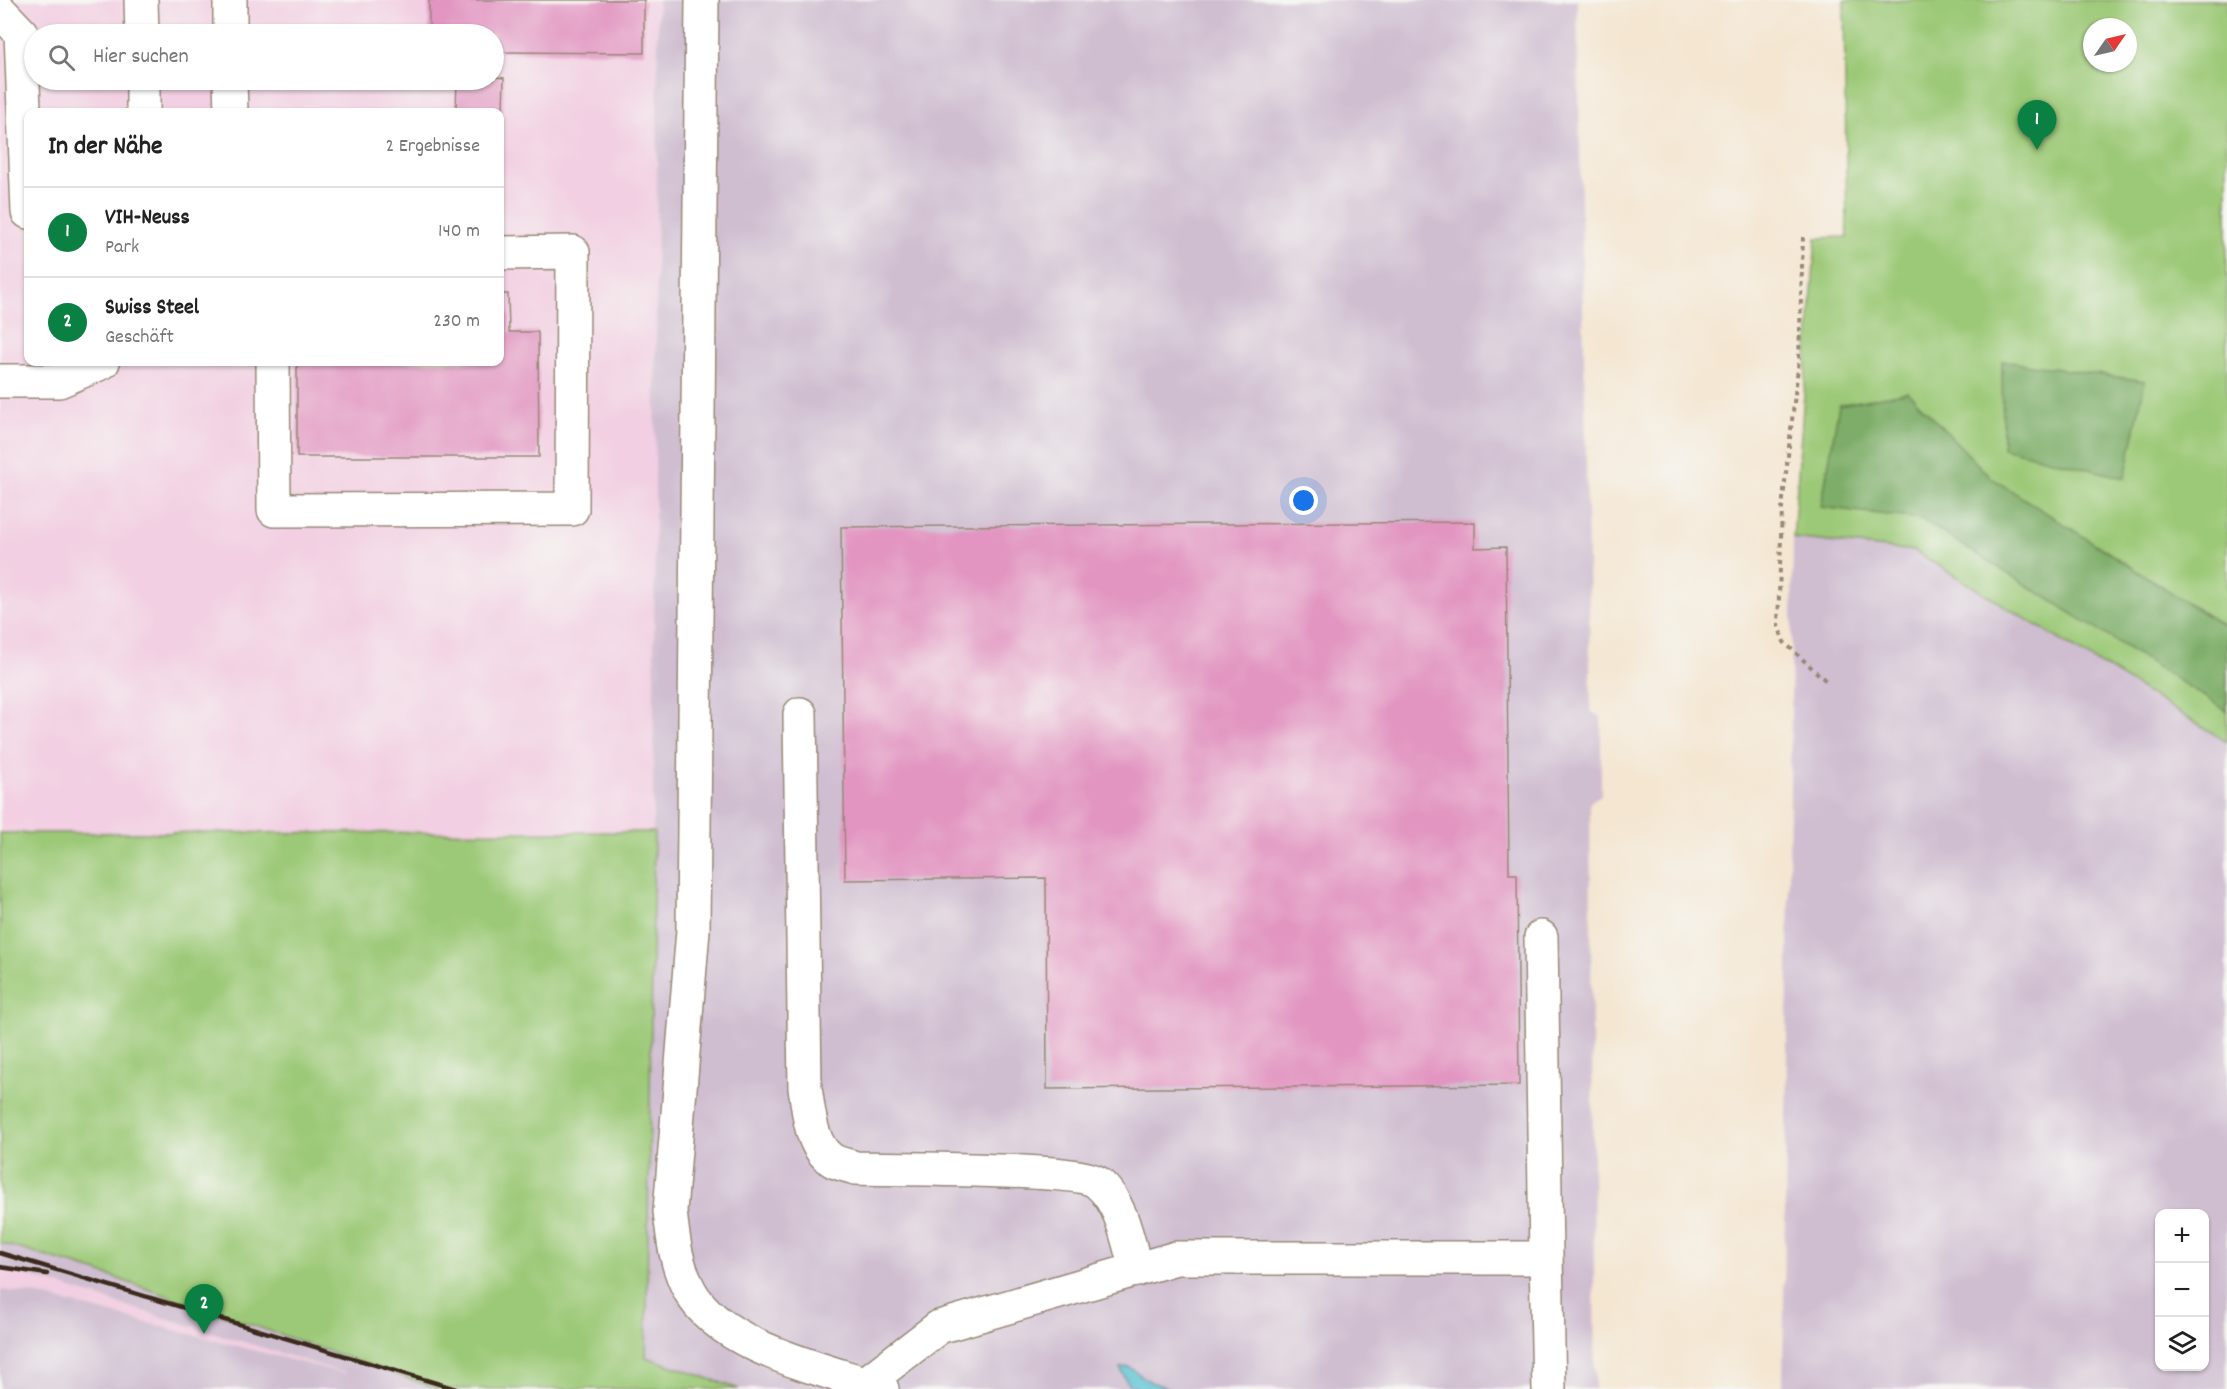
<!DOCTYPE html>
<html lang="de">
<meta charset="utf-8">
<style>
:root{--surface:#fff;--page:#f6f6f6;--text:#222;--muted:#767676;--line:#e0e0e0;--accent:#0b8043}
body{margin:0;font-family:Dekko,sans-serif;background:var(--page);color:var(--text)}
.controls{position:absolute;right:18px;bottom:18px;display:grid;overflow:hidden;border-radius:12px;box-shadow:0 2px 4px #0004}
.controls button{width:54px;height:54px;display:grid;place-items:center;padding:0;border:0;border-bottom:2px solid var(--line);background:var(--surface);color:var(--text);font:30px sans-serif}
.compass{position:absolute;left:2083px;top:18px;width:54px;height:54px;border-radius:50%;background:var(--surface);box-shadow:0 2px 4px #0004;rotate:56deg}
.you{position:absolute;left:1304px;top:501px;width:21px;height:21px;margin:-15px;border:4px solid #fff;border-radius:50%;background:#1a73e8;box-shadow:0 0 0 9px #1a73e833}
.badge{display:grid;place-items:center;width:39px;height:39px;border-radius:50%;background:var(--accent);color:#fff;font-size:20px;font-weight:700}
.pin{position:absolute;translate:-50% -50px;filter:drop-shadow(0 2px 3px #0008)}
.pin::after{content:'';position:absolute;top:32px;width:21px;height:18px;background:inherit;clip-path:polygon(0 0,100% 0,50% 100%)}
.list{margin:0;padding:0;list-style:none}
h2{display:flex;justify-content:space-between;align-items:center;height:78px;margin:0;padding:0 24px;font-size:26px}
h2 small{font-size:20px;font-weight:400;color:var(--muted)}
.list li{display:grid;grid-template-columns:39px 1fr auto;gap:18px;align-items:center;box-sizing:border-box;height:90px;padding:0 24px;border-top:2px solid var(--line)}
.list b{display:block;font-size:22px;white-space:nowrap}
.list p{margin:0;font-size:20px;white-space:nowrap;color:var(--muted)}
.list em{font-size:20px;font-style:normal;color:var(--muted)}
.icon{flex:none;width:33px;height:33px;fill:none;stroke:currentColor;stroke-width:2;stroke-linecap:round;stroke-linejoin:round}
.map{position:relative;flex:none;width:2227px;height:1389px;overflow:hidden}
.search{position:absolute;background:var(--surface);box-shadow:0 2px 4px #0004;left:24px;top:24px;width:480px;height:66px;display:flex;align-items:center;gap:15px;box-sizing:border-box;padding:0 21px;border-radius:33px;color:var(--muted);font-size:22px}
.panel{position:absolute;background:var(--surface);box-shadow:0 2px 4px #0004;left:24px;top:108px;width:480px;height:258px;border-radius:12px}
.map>svg:first-child{display:block}
.built{fill:#f2cfe2;fill-rule:evenodd}
.industrial{fill:#cfbdd0;fill-rule:evenodd}
.green{fill:#9cc977;stroke:#6c7a4a;stroke-width:1.5;fill-rule:evenodd}
.forest{fill:#7dad68;stroke:#5c6c43;stroke-width:1.5}
.water{fill:#56c0d2;stroke:#487578;stroke-width:1.5}
.building{fill:#e295c1}
.lines{fill:none;stroke-linecap:round;stroke-linejoin:round}
.minor-casing{stroke:#988878;stroke-width:36}
.path{stroke:#988878;stroke-width:4;stroke-dasharray:4.5 4.5;stroke-linecap:butt}
.minor{stroke:#fff;stroke-width:33}
.rail{stroke:#3b2a1e;stroke-width:4.5}
</style>
<div class="map">
<svg width="2227" height="1389" viewBox="0 0 2227 1389">
<rect width="100%" height="100%" fill="#f6f6f2"/>
<filter id="ink" filterUnits="userSpaceOnUse"><feTurbulence type="fractalNoise" baseFrequency=".0167" numOctaves="2"/><feDisplacementMap in="SourceGraphic" scale="12" xChannelSelector="R" yChannelSelector="G"/><feConvolveMatrix kernelMatrix="1 2 1 2 8 2 1 2 1" color-interpolation-filters="sRGB"/></filter>
<filter id="wash" filterUnits="userSpaceOnUse"><feTurbulence type="fractalNoise" baseFrequency=".008" numOctaves="4" result="noise"/><feDisplacementMap in="SourceGraphic" scale="24" xChannelSelector="R" yChannelSelector="G"/><feGaussianBlur stdDeviation="1.35" result="paint"/><feColorMatrix in="noise" values="0 0 0 0 0 0 0 0 0 0 0 0 0 0 0 0 0 1.4 0 .05"/><feComposite in="paint" operator="in"/></filter>
<g filter="url(#wash)">
<rect width="100%" height="100%" fill="#f4e6d1"/>
<g class="built">
<path d="M 0,0 L 658,0 L 654,832 L 0,833 ZM 34,34 L 494,34 L 494,80 L 34,80 ZM 28,112 L 500,112 L 500,362 L 28,362 Z"/>
<polygon points="0,1267 376,1382 36,1294 0,1290"/>
</g>
<g class="industrial">
<polygon points="658,0 1577,0 1591,711 1601,718 1601,795 1590,802 1595,1389 0,1389 0,1290 35,1294 358,1377 0,1267 0,833 653,832"/>
<path d="M 1793,538 L 1915,551 L 2227,742 L 2227,1389 L 1783,1389 ZM 2160,1214 L 2204,1214 L 2204,1366 L 2160,1366 Z"/>
</g>
<g class="green">
<path d="M 1844,0 L 2227,0 L 2227,742 L 1915,551 L 1793,538 L 1816,238 L 1847,237 ZM 2092,27 L 2128,27 L 2128,63 L 2092,63 Z"/>
<polygon points="654,832 646,1357 739,1389 439,1389 95,1271 0,1243 0,833"/>
</g>
<g class="forest">
<polygon points="2002,361 2145,381 2125,478 2003,448"/>
<polygon points="1908,392 1990,477 2227,628 2227,711 1921,519 1821,507 1839,405"/>
</g>
<polygon class="water" points="1129,1367 1151,1382 1171,1389 1141,1389 1128,1384 1120,1368"/>
<g id="blocks">
<g class="building">
<polygon points="429,0 644,0 644,53 494,52 494,34 429,34"/>
<polygon points="494,77 504,78 503,110 456,109 457,80 494,80"/>
<polygon points="500,294 508,294 509,332 538,332 539,457 297,457 297,362 500,362"/>
<polygon points="1475,522 1475,548 1506,547 1509,874 1517,874 1519,1085 1047,1089 1046,878 845,880 841,527"/>
</g>
</g>
</g>
<g filter="url(#ink)">
<use href="#blocks" fill-opacity="0" stroke="#988878" stroke-width="1.5"/>
<g class="lines">
<g class="minor-casing">
<g id="minor">
<polyline points="141,0 142,34"/>
<polyline points="230,0 230,34"/>
<path d="M 702,0 L 693,930 L 670,1211 C 673,1239 676,1266 690,1291 C 721,1348 824,1369 882,1389"/>
<polyline points="0,11 21,33 28,212"/>
<polyline points="143,80 143,112"/>
<polyline points="230,80 231,112"/>
<polyline points="273,362 274,510 572,509 573,252 500,253"/>
<polyline points="0,381 59,381 103,362"/>
<path d="M 800,714 L 805,1088 C 809,1111 810,1146 832,1160 C 838,1164 848,1165 855,1168 C 890,1169 1080,1168 1098,1183 C 1122,1203 1128,1241 1136,1270"/>
<polyline points="1541,937 1546,1258"/>
<polyline points="866,1383 939,1327 1176,1258 1546,1258 1549,1389"/>
</g>
</g>
<polyline class="path" points="1803,237 1799,359 1782,508 1778,625 1784,642 1826,681"/>
<use href="#minor" class="minor"/>
<g class="rail">
<polyline points="0,1253 456,1389"/>
<polyline points="0,1267 47,1274"/>
</g>
</g>
</g>
</svg>
<div class="controls">
<button>+</button>
<button>−</button>
<button><svg class="icon" aria-label="layers" viewBox="0 0 24 24"><path d="M12 4l9 5-9 5-9-5zM3 14l9 5 9-5"/></svg></button>
</div>
<svg class="compass" viewBox="-18 -18 36 36"><path d="M0-13l5 13h-10z" fill="#e53935"/><path d="M0 13l5-13h-10z" fill="#767676"/></svg>
<div class="you"></div>
<div class="pin badge" style="left:2037px;top:150px">1</div>
<div class="pin badge" style="left:204px;top:1334px">2</div>
<div class="search"><svg class="icon" aria-label="search" viewBox="0 0 24 24"><circle cx="10" cy="10" r="6"/><path d="M15 15l6 6"/></svg>Hier suchen</div>
<section class="panel">
<h2>In der Nähe<small>2 Ergebnisse</small></h2>
<ul class="list">
<li><span class="badge">1</span><div><b>VIH-Neuss</b><p>Park</p></div><em>140 m</em></li>
<li><span class="badge">2</span><div><b>Swiss Steel</b><p>Geschäft</p></div><em>230 m</em></li>
</ul>
</section>
</div>
